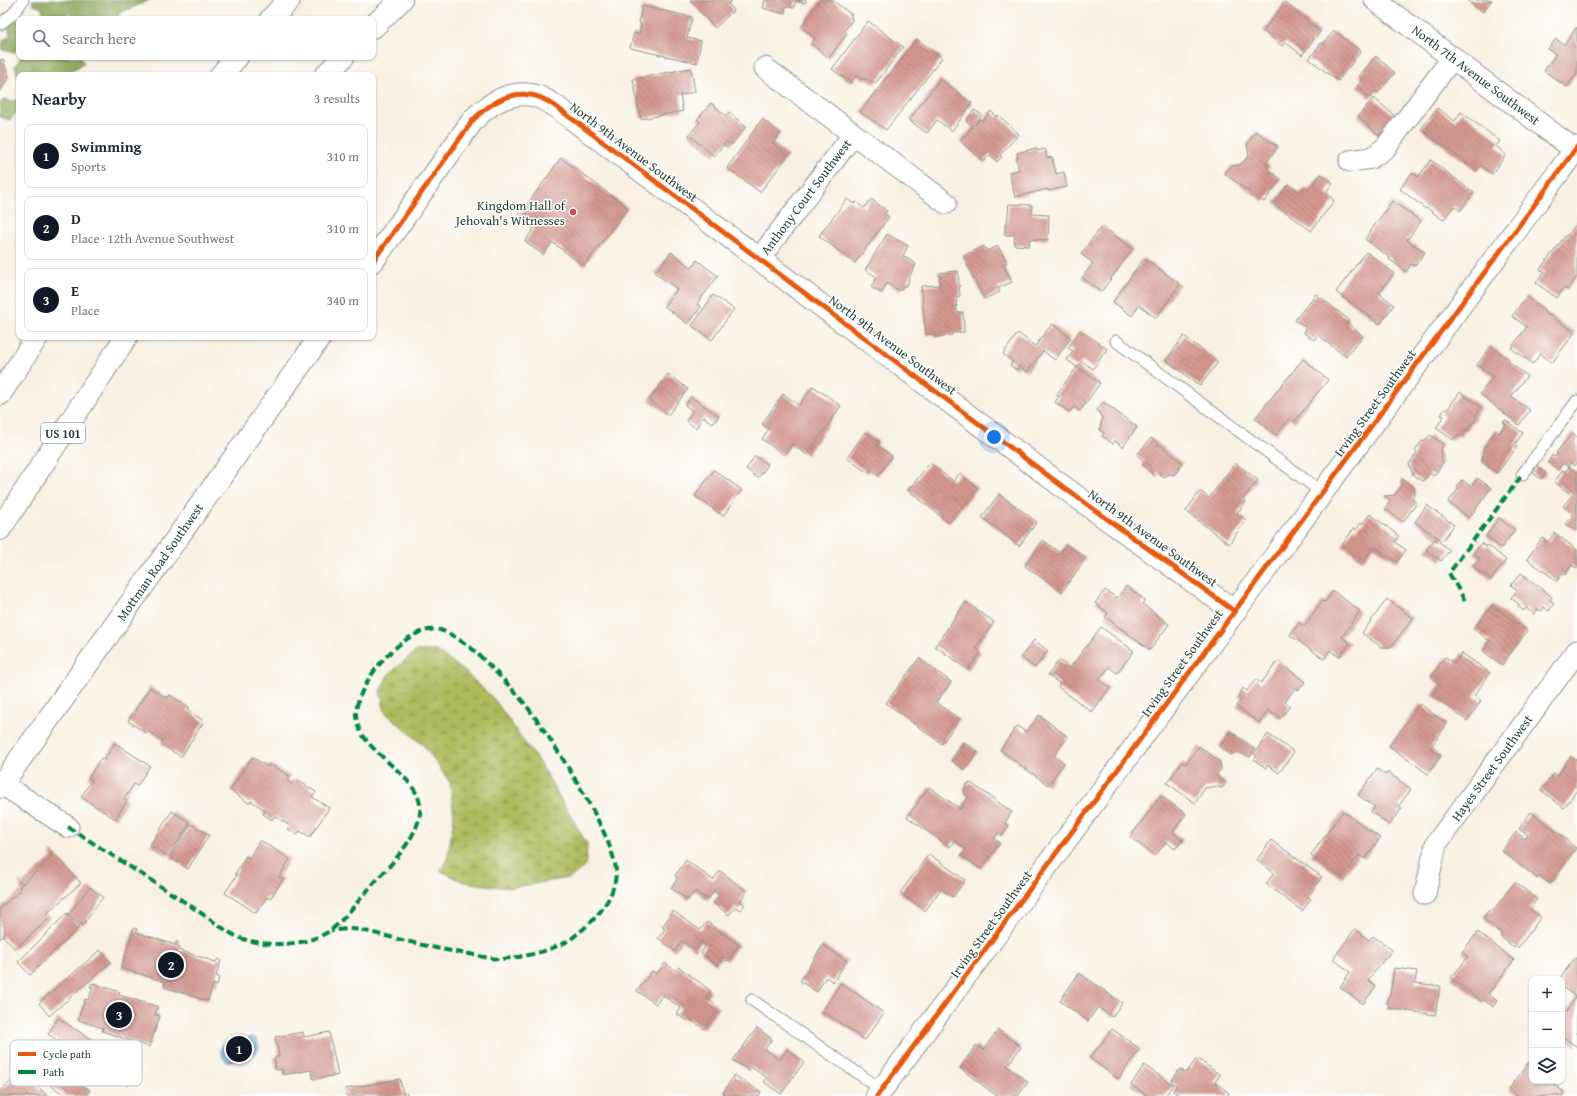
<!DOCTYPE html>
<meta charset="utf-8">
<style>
:root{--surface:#fff;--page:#f2f2f3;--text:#1f2937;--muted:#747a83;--line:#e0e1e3;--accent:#111827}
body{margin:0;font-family:"Gentium Book Plus",serif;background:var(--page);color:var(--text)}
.controls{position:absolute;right:12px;bottom:12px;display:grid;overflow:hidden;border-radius:8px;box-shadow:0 1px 3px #0004}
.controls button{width:36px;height:36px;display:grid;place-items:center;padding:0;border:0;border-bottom:1px solid var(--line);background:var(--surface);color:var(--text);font:20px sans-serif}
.you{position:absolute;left:994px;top:437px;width:14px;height:14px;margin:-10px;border:3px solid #fff;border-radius:50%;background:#1a73e8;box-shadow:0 0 0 6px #1a73e833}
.badge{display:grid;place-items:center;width:26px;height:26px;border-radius:50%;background:var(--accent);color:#fff;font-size:13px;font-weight:700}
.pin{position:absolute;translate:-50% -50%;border:2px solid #fff;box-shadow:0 1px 4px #0006}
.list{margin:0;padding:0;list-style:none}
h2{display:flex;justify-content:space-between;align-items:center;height:52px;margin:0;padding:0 16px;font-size:17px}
h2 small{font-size:13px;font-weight:400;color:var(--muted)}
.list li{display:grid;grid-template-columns:26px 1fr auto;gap:12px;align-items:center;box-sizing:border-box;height:64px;margin:0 8px 8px;padding:0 8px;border:1px solid var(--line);border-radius:8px}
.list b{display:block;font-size:15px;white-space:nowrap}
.list p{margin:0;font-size:13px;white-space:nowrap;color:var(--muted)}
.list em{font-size:13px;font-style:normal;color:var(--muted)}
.icon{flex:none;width:22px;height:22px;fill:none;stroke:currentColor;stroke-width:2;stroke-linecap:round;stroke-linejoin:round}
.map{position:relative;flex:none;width:1577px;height:1096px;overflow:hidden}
.search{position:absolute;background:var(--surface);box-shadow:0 1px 3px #0004;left:16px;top:16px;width:360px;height:44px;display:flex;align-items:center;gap:10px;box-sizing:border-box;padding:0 14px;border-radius:8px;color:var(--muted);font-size:15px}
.panel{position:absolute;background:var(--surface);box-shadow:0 1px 3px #0004;left:16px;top:72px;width:360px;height:268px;border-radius:8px}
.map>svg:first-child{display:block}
.forest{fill:url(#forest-crowns);stroke:#547044}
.wetland{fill:url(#wetland-marsh);stroke:#667c48}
.water{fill:url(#water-ripples);stroke:#467d8e}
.building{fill:url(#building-back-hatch)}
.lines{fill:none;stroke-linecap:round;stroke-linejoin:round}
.lane-casing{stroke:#8c968b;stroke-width:13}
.street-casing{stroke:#8c968b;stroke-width:23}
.secondary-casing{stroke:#8c968b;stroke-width:24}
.highway-casing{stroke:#8c968b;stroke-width:24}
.lane{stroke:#fff;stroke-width:11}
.street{stroke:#fff;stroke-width:21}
.secondary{stroke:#fff;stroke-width:22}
.highway{stroke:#fff;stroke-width:22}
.quiet{stroke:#00873e;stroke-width:4;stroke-dasharray:8 4;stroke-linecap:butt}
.cycleway-casing{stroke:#fff;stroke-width:8}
.cycleway{stroke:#e8590c;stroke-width:5}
.poi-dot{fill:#d1495b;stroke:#fff;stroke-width:1.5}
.labels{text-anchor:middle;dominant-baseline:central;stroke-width:3;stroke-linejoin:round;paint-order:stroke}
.shield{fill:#fff;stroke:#627771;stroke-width:1}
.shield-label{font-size:12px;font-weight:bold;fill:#1f3d34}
.street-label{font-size:13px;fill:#1f3d34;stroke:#fff}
.poi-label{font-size:13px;fill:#1f3d34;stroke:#fff;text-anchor:end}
.key{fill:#fff;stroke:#bcc5c2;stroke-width:1}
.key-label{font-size:11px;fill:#1f3d34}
</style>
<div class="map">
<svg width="1577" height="1096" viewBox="0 0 1577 1096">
<defs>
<pattern id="forest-crowns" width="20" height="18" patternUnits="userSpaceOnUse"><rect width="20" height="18" fill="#8aa354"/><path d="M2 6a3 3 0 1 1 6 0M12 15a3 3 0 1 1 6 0" fill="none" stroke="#708646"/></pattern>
<pattern id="wetland-marsh" width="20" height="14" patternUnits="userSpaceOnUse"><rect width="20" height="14" fill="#adbb5d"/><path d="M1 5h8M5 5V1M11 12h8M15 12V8" fill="none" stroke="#8c994e"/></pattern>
<pattern id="water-ripples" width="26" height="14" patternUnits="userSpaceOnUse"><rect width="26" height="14" fill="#6dbde8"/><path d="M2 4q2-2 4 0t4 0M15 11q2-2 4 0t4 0" fill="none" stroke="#599bbd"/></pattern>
<pattern id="building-back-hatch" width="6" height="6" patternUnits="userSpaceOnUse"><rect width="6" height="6" fill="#d4978f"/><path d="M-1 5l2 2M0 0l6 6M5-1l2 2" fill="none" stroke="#ab7c76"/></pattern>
</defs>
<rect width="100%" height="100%" fill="#fff"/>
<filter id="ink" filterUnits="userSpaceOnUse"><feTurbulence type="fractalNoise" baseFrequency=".025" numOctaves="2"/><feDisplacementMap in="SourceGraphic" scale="8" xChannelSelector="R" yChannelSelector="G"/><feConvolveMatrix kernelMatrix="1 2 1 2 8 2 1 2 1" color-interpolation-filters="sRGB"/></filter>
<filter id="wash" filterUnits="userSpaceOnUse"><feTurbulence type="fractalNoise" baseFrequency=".012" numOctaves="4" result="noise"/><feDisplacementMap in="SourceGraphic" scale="16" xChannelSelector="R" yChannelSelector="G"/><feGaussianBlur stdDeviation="0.9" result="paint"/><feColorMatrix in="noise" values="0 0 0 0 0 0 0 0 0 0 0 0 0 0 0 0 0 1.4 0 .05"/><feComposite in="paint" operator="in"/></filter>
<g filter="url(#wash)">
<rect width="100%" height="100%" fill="#f8f0e2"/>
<g class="forest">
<polygon points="32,0 150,0 118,14 121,19 72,19 70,12 64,19 44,18 42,8 33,5"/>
<polygon points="17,20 19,20 19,48 18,48 14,53 2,50 3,40 10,36 7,24"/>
<polygon points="21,57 81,57 84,64 72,70 66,75 19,75 19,82 15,66"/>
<polygon points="5,99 10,101 19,99 19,116 16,113 10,120 0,117 0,103"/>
</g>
<polygon class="wetland" points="416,651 437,651 463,670 494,699 542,767 587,844 586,866 569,878 509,888 464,882 441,871 448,856 454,817 450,783 425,747 385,712 380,691 388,675"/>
<polygon class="water" points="253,1037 257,1040 259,1048 256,1053 241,1056 238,1059 227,1062 223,1058 220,1050 225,1043"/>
<g id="blocks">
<g class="building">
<polygon points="690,0 732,0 728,4 734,10 715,28"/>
<polygon points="765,0 806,0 805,3 796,1 794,8 786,6 784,14 763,8"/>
<polygon points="820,0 832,0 852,15 850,17 853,19 844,31 847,33 829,58 811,44 815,38 801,27"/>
<polygon points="1467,0 1492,0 1483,12"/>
<polygon points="1285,2 1320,32 1302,55 1285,42 1282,46 1263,31"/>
<polygon points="642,6 692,17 687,38 701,41 697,63 630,48 634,33 639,34 641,23 639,23"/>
<polygon points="868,21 903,47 875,84 867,79 862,79 857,75 851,83 832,69"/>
<polygon points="1577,27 1577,75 1576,75 1567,87 1544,71 1556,54 1548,49 1556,39 1564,45"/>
<polygon points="1334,31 1361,51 1338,81 1309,59 1321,43 1323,44"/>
<polygon points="917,39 942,58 886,130 860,112"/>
<polygon points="1376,56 1395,73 1378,93 1376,91 1370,98 1357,86 1363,80 1359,76"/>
<polygon points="3,59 9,77 0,91 0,60"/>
<polygon points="691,68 695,92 680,95 683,111 641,119 633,79"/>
<polygon points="940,79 972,103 952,131 937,120 927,133 909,120"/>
<polygon points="1374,98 1396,117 1379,136 1358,116"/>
<polygon points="711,103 726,116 729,112 746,127 731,145 727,141 714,156 689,135 700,122 697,120"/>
<polygon points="1437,108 1455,121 1461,112 1500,141 1496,146 1506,155 1492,174 1481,166 1477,171 1421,129"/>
<polygon points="974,110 982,115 975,125 980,119 982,121 991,111 997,117 998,115 1019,134 1000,155 1002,157 997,162 990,155 983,162 960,141 973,126 966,121"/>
<polygon points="762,119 781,133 773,143 788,156 760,192 727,168"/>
<polygon points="1256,131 1278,147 1266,163 1270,166 1267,169 1281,179 1264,202 1225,174 1231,166 1240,165 1249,156 1247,144"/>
<polygon points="1036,148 1037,151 1045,149 1047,158 1052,157 1056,174 1064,172 1067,187 1048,191 1048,189 1015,197 1009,172 1019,170 1016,158 1018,158 1017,153"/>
<polygon points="561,158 628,208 584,266 552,242 543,255 525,241 534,229 518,217"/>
<polygon points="1431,160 1474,193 1460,211 1454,206 1443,220 1427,208 1426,209 1400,189 1412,173 1418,177"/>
<polygon points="1321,174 1333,183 1326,192 1334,201 1311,231 1274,203 1288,184 1300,193 1305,187 1308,190"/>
<polygon points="847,199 854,204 856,202 864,208 871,199 887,211 885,214 889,217 855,263 819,236"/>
<polygon points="1392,201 1421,221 1407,240 1425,252 1415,266 1411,264 1406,272 1389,259 1390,258 1365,239"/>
<polygon points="1009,204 1032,205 1032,214 1049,215 1048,240 1030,239 1029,246 1014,245 1015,235 1005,235 1005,224 1007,224"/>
<polygon points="1577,223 1577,277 1567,290 1564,288 1557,298 1536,283 1545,272 1540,269 1566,235 1567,236"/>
<polygon points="1102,226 1133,249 1101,292 1082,278 1093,263 1081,254"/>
<polygon points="887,234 908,246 903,256 916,264 908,279 909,281 906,286 903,286 900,291 887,283 881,293 871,287 877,277 865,270"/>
<polygon points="984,246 987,251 998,246 1007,263 1003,264 1012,282 998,288 1000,292 984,299 963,256"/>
<polygon points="671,252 692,268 697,260 718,276 697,304 701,307 688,324 664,306 677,289 655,273"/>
<polygon points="1366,252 1394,273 1379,293 1394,305 1380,324 1336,292"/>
<polygon points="1144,258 1180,284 1156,318 1139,305 1132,316 1113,302"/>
<polygon points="958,271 960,296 956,297 957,313 963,312 964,332 952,333 952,335 935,337 934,334 926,335 921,286 940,285 939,273"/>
<polygon points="1316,294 1349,320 1347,323 1363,336 1346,357 1318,335 1314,340 1304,333 1306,328 1295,320"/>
<polygon points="713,295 734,309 712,340 692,326"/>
<polygon points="1527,296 1544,309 1543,311 1575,332 1552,363 1540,354 1533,364 1511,348 1527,327 1512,316"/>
<polygon points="1052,324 1071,338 1055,360 1043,351 1027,372 1019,366 1017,370 1010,365 1013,362 1003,354 1018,333 1035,346"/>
<polygon points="1080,330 1107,349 1093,369 1082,361 1077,367 1067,360 1073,351 1068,348"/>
<polygon points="1184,336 1218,362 1200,386 1166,360"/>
<polygon points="1491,346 1509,359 1508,361 1527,376 1511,397 1530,410 1519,425 1480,394 1493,377 1477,365"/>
<polygon points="1303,359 1328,380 1294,422 1290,418 1276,435 1255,418"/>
<polygon points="1077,367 1100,383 1080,411 1074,407 1069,412 1055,402 1059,396 1056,395"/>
<polygon points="668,374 688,389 668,415 649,400"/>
<polygon points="813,386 841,406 807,455 792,444 784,455 762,439 769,429 762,424 783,394 799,405"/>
<polygon points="1460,392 1481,407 1475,417 1476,418 1466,432 1464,431 1460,437 1457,435 1453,440 1436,428 1444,416 1441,415 1445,409 1447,410"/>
<polygon points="691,397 719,416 713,424 704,417 696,428 686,421 693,411 685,405"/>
<polygon points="1103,402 1137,427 1123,447 1115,441 1113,444 1102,436 1104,433 1100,430 1102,418 1097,410"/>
<polygon points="1505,420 1523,433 1514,445 1517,447 1497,473 1482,462 1484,447 1496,430 1499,433 1506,424 1503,422"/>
<polygon points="865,432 879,442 877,445 892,456 878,476 870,470 868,473 847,458"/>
<polygon points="1572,433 1577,437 1577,462 1574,466 1570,463 1568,467 1563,463 1558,470 1548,462 1552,455 1555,457 1558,454 1556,453"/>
<polygon points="1430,435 1443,444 1440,451 1442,457 1441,460 1443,462 1434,476 1430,473 1426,478 1422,481 1413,475 1409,464 1417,452 1415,450 1422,441 1424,442"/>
<polygon points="1151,438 1183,463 1174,475 1169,474 1164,477 1158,472 1155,476 1142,465 1145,462 1137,455"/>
<polygon points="755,456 768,465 758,478 746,469"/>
<polygon points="930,463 953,481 960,473 978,488 949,523 908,490"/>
<polygon points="1235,463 1258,480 1243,499 1246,502 1237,513 1246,520 1229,544 1186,511 1200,491 1209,498"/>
<polygon points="1537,466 1546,473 1541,479 1533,473"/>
<polygon points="1569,467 1577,472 1577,531 1566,524 1573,514 1563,506 1572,495 1554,482 1563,470 1565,472"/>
<polygon points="714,470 742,490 723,516 695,496"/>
<polygon points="1477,478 1491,488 1469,518 1448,502 1459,488 1457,486 1462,480 1471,486"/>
<polygon points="1402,479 1414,487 1415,494 1412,499 1417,503 1403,522 1385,509 1391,500 1384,496 1395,495 1401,486"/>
<polygon points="999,494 1037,522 1019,546 982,517"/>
<polygon points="1427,505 1454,525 1442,541 1415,522"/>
<polygon points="1370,514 1399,536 1395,542 1406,550 1397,562 1374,547 1363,561 1342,545 1354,528 1356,530 1361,523 1362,524"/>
<polygon points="1499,518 1515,530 1501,548 1486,536"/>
<polygon points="1555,533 1577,550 1577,569 1572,565 1565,575 1562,574 1557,581 1527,559 1542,538 1548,542"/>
<polygon points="1435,539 1450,550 1441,561 1426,550"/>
<polygon points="1043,540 1060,553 1066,544 1086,558 1062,592 1025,566"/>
<polygon points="1481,543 1486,547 1488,545 1506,560 1491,580 1473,566 1480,558 1474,553"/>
<polygon points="1521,573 1552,597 1550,600 1554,603 1549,611 1544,607 1542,611 1538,609 1534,614 1526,608 1524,611 1518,606 1519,604 1511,598 1517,590 1511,585"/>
<polygon points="1126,586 1145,600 1142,604 1169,624 1150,650 1105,617 1108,613 1095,603 1105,590 1117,598"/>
<polygon points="1333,591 1360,611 1342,637 1350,643 1339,657 1330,650 1324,659 1290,635 1299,623 1304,626 1322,601 1325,602"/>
<polygon points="1387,599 1413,618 1391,647 1381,647 1362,633"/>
<polygon points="966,602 994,622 976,648 981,652 968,670 935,646"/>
<polygon points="1492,605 1527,631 1502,665 1483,651 1490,641 1474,629"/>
<polygon points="1101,627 1134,651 1117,673 1109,667 1099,680 1110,688 1092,712 1058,687 1060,684 1048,675 1059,660 1070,668"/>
<polygon points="1034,640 1048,651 1035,668 1021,657"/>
<polygon points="1462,653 1490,673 1474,696 1481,701 1467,721 1432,695 1440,684 1431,677 1445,657 1455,663"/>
<polygon points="919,658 951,682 936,702 959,719 942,744 886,703"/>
<polygon points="1278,661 1305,682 1299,690 1295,688 1285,702 1290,706 1280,719 1268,710 1259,723 1236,706 1242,699 1238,696 1243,688 1247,691 1256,679 1261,683"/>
<polygon points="150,687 167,698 170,695 189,707 187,710 204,721 181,757 161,744 163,740 148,731 146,733 128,721"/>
<polygon points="1420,704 1447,724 1430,748 1441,756 1428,774 1389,746"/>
<polygon points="1039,715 1068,737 1054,756 1064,763 1048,785 1000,750 1017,726 1026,732"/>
<polygon points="1230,731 1255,749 1250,757 1237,752 1231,755 1219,746"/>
<polygon points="1268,734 1294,752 1279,773 1268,765 1266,768 1254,760 1257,756 1254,754"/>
<polygon points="964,742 978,752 965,770 951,760"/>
<polygon points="115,743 150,766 137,786 134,784 124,799 127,801 115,819 81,797 92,780 88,778 101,758 104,760"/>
<polygon points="1199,746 1220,762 1221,769 1216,776 1226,783 1222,788 1214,786 1208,788 1206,787 1195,803 1167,783 1182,762 1186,764"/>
<polygon points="1571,756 1577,761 1577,790 1564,808 1541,790 1554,773 1557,776"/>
<polygon points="252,757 268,767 270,764 290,776 287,780 292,784 296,779 316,792 312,797 329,808 310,837 300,831 297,835 288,829 290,826 275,816 272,820 263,814 265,810 251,801 249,803 230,790"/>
<polygon points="1377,769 1386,775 1388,772 1411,789 1399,806 1402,808 1389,825 1371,812 1375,807 1358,795"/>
<polygon points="971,783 1012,812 1005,823 1009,826 1002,836 998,833 994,839 1000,843 981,869 961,855 966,849 954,841 950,847 907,817 929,787 960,809 968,797 965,794 964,789 967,784"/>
<polygon points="1161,796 1186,814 1173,832 1183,840 1175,849 1166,842 1155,856 1130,837"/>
<polygon points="172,811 190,823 168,856 150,845"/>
<polygon points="1343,811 1380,838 1365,859 1359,855 1342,878 1311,855"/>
<polygon points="1531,812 1566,839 1566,840 1576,848 1550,884 1539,876 1537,878 1502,851 1516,832 1525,839 1528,835 1519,829"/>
<polygon points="191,824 209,835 188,869 170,857"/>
<polygon points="260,840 290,859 279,877 283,879 270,899 267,897 256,913 225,893 237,875 235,874 246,856 249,858"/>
<polygon points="1271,840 1322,877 1308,897 1311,899 1302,911 1266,884 1274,873 1257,860"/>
<polygon points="52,851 81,883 46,914 50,918 15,949 3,936 0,939 0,908 21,890 19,888 21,886 18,883 20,881 22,884 52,857 50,854"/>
<polygon points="929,854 965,880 953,897 941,889 925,911 900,893"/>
<polygon points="686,860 713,880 720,871 747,891 740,901 745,905 740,910 735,907 729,915 713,903 719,895 714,891 708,900 695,891 688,900 671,888 678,878 675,876"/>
<polygon points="1515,882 1537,899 1530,909 1541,917 1518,948 1512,946 1501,937 1501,933 1486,922 1484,917 1488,911 1493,910"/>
<polygon points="90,887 103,897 83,925 68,915 80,926 30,975 18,962 67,913 68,915"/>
<polygon points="673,911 700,930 707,922 739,945 727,961 722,957 716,965 701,953 706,945 701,942 695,950 682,941 675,951 658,938 665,929 662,927"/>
<polygon points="134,928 137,929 136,932 175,945 176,942 178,942 177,946 180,947 179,950 216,962 218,959 221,960 216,976 219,977 217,986 213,984 208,1001 164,987 165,982 121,968"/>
<polygon points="1355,929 1369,940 1373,936 1392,950 1368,980 1376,986 1363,1004 1340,987 1350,972 1333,959"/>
<polygon points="1478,932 1514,960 1488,994 1497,1001 1493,1007 1484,1000 1482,1002 1451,978 1468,957 1462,952"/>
<polygon points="823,945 847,961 833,982 826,977 817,992 800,981"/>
<polygon points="100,950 111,962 49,1016 39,1003"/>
<polygon points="1575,958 1577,959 1577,1047 1562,1036 1562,1009 1566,1012 1576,997 1562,987 1562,979 1559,979"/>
<polygon points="665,963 676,971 679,967 711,991 706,998 719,1008 704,1029 689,1018 687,1021 677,1014 681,1008 663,995 656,1004 637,991 652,971 657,974"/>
<polygon points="1394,968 1417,971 1415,983 1440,986 1435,1015 1388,1008 1389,1004 1386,1003 1388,996 1390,995"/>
<polygon points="1079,973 1122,1003 1112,1017 1098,1007 1088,1021 1060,1001"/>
<polygon points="92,983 120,992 119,995 158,1007 155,1014 160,1016 149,1047 102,1031 103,1028 78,1020 85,999 88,1000 93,987 90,987"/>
<polygon points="841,983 884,1013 865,1040 822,1011"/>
<polygon points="58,1018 135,1068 135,1076 128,1086 48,1034"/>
<polygon points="757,1028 772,1039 765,1049 780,1060 787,1049 804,1062 781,1094 764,1082 767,1078 751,1067 749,1071 733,1060"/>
<polygon points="1112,1029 1140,1049 1118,1079 1090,1058"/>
<polygon points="998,1030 1021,1047 1007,1066 1028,1082 1018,1096 997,1096 960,1068 976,1045 983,1050"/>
<polygon points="303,1032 304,1037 329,1032 338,1075 313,1079 311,1070 283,1075 282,1069 276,1070 274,1058 279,1056 275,1037"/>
<polygon points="31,1052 90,1090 86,1096 64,1096 65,1095 22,1067"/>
<polygon points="1197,1058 1220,1075 1215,1082 1229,1093 1227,1096 1180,1096 1173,1091 1177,1086 1171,1081 1180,1069 1186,1073"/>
<polygon points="1532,1058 1532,1081 1549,1081 1564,1092 1562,1096 1518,1096 1509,1089"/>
<polygon points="1144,1065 1173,1085 1165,1096 1147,1096 1131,1085"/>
<polygon points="22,1072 34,1085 36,1084 47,1096 0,1096 0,1091"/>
<polygon points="734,1075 761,1092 759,1096 727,1096 723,1093"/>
<polygon points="400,1079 403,1095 407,1094 407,1096 346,1096 345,1089"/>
</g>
</g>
</g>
<g filter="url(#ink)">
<use href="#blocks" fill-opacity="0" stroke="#8c968b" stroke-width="1"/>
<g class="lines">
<g class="lane-casing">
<g id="lane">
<polyline points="0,24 13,14 23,0"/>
<polyline points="1116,341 1323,493"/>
<polyline points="1522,475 1577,401"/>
<polyline points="752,1000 882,1090"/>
</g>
</g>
<g class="street-casing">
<g id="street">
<polyline points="1375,0 1575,150 1577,147"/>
<polyline points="765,68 946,203"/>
<polyline points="1350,161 1371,158 1385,148 1453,57"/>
<polyline points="759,259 853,135"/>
<polyline points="2,784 68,827"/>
<polyline points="1425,894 1436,844 1577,651"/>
</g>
</g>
<g class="secondary-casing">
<g id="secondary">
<path d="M 373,261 L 473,120 C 491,102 513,88 539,97 C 544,99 550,103 555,106 L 1066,489 L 1234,611"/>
<polyline points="0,787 320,337"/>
<polyline points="877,1096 1575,150 1577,151"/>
</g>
</g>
<g class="highway-casing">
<g id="highway">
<polyline points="271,19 289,0"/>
<polyline points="373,27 401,0"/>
<polyline points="221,75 237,57"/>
<polyline points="326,75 343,57"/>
<polyline points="0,394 37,337"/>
<polyline points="0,529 126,337"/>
</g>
</g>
<use href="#lane" class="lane"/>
<use href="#street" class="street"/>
<use href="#secondary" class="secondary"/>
<use href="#highway" class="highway"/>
<g class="quiet">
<polyline points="1465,601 1449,573 1522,475"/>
<path d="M 68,827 C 110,854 151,880 192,907 C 205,915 230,935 243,939 C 269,947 305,946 328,932 C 340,925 363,895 374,883 C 391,864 424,832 420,804 C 414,770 355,750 356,713 C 357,682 406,623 440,630 C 451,633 471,647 479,655 C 495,671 511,687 525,704 C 548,733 618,840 616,874 C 614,897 599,916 582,930 C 577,934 572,939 566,942 C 547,952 523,957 502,959 C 493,959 484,957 475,955 C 446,951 418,944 390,937 C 377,934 364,930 351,929 C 344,929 337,930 331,931"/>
</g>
<g class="cycleway-casing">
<g id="cycleway">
<path d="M 373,261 L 473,120 C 491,102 513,88 539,97 C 544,99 550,103 555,106 L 1066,489 L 1234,611"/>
<polyline points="877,1096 1577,147"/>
</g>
</g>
<use href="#cycleway" class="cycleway"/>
</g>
</g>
<circle class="poi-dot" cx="573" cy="212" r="4"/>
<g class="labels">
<rect class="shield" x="41" y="423" width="44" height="20" rx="3"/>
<g class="shield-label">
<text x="63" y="433">US 101</text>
</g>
<g class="street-label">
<text transform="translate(1476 75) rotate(37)">North 7th Avenue Southwest</text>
<text transform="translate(634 152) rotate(37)">North 9th Avenue Southwest</text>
<text transform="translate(806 197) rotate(-53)">Anthony Court Southwest</text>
<text transform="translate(893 345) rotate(37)">North 9th Avenue Southwest</text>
<text transform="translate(1375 403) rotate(-54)">Irving Street Southwest</text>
<text transform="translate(1153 538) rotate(36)">North 9th Avenue Southwest</text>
<text transform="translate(160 562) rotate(-55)">Mottman Road Southwest</text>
<text transform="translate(1182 663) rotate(-54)">Irving Street Southwest</text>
<text transform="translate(1492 768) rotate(-54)">Hayes Street Southwest</text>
<text transform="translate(991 924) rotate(-54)">Irving Street Southwest</text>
</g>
<g class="poi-label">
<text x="565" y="205">Kingdom Hall of<tspan x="565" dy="15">Jehovah's Witnesses</tspan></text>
</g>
</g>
<rect x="10" y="1040" width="132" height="46" rx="6" class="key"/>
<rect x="18" y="1052" width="18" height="4" fill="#e8590c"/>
<rect x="18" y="1070" width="18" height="4" fill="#00873e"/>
<g class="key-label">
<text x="43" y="1058">Cycle path</text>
<text x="43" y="1076">Path</text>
</g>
</svg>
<div class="controls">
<button>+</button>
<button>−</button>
<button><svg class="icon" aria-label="layers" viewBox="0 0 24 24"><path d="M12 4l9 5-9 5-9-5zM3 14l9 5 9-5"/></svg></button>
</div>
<div class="you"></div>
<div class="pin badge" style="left:239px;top:1049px">1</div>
<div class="pin badge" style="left:171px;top:965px">2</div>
<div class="pin badge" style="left:119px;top:1015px">3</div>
<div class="search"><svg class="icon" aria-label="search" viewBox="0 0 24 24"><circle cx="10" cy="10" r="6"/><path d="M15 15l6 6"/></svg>Search here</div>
<section class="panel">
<h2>Nearby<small>3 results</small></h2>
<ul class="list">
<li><span class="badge">1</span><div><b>Swimming</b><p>Sports</p></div><em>310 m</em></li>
<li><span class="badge">2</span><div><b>D</b><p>Place · 12th Avenue Southwest</p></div><em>310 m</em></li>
<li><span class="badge">3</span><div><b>E</b><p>Place</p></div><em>340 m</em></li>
</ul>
</section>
</div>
